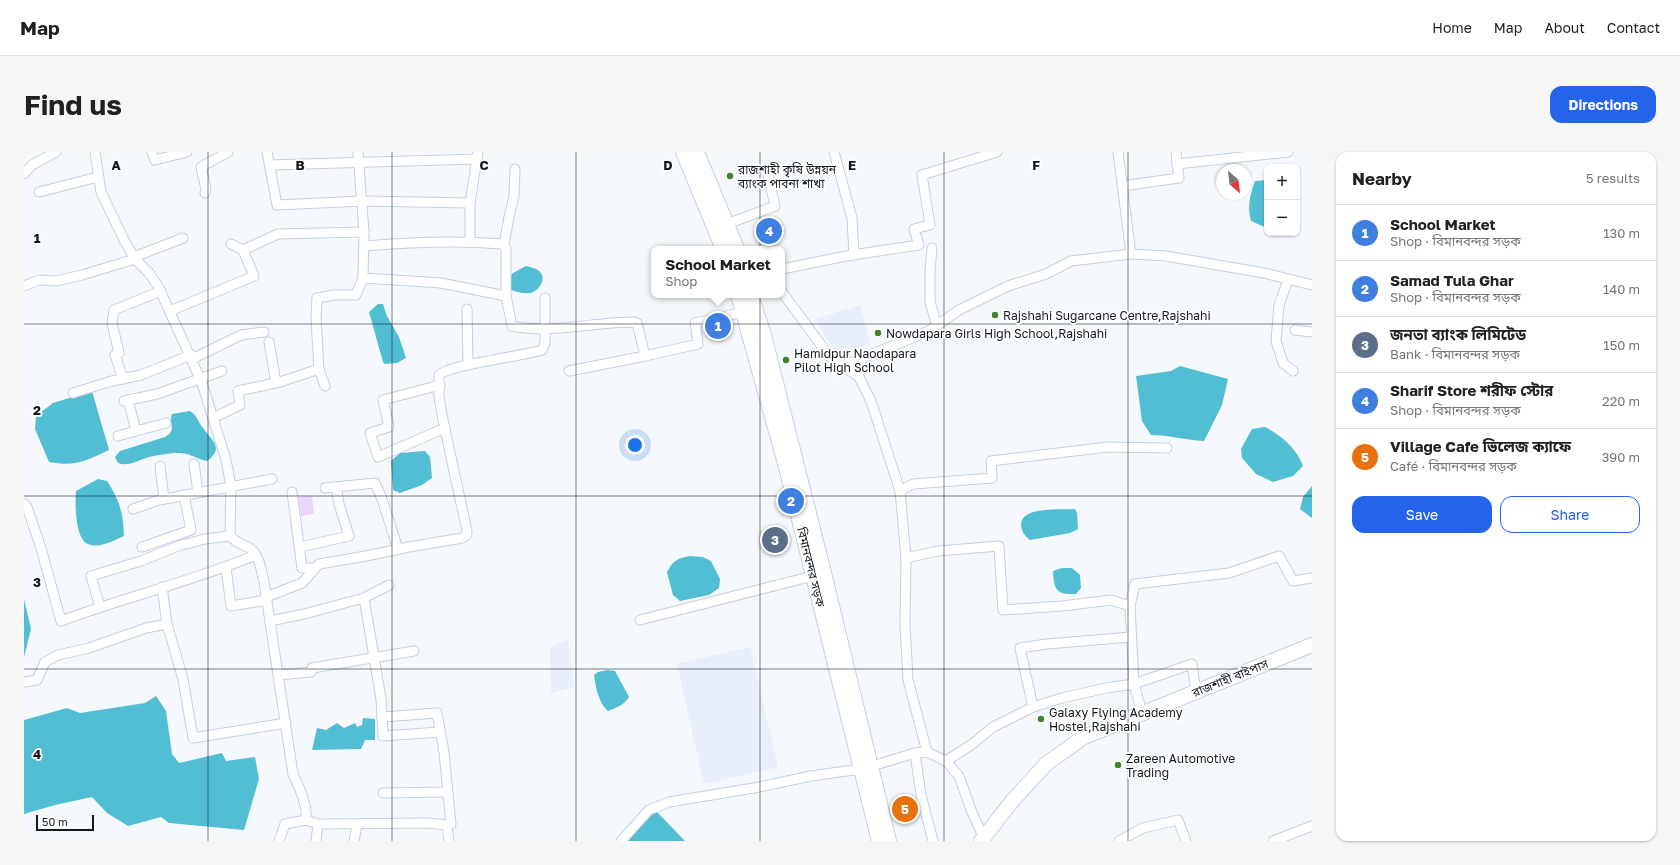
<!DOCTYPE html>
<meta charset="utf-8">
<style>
:root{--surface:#fff;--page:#f6f6f6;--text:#202124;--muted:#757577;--line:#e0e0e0;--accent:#2563eb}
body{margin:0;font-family:"Golos Text","Noto Sans Bengali",sans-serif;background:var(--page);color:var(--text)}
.controls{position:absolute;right:12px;top:12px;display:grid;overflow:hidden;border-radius:8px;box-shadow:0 1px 3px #0004}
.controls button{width:36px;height:36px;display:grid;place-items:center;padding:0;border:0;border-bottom:1px solid var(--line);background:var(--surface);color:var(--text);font:20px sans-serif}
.compass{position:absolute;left:1192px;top:12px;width:36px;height:36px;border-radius:50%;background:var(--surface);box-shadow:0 1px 3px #0004;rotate:152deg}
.scale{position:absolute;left:12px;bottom:10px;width:58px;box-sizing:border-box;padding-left:4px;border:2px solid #13181f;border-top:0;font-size:11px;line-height:14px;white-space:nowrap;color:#13181f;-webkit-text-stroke:3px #fff;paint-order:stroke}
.you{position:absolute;left:611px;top:293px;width:14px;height:14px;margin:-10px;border:3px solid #fff;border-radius:50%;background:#1a73e8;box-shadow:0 0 0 6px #1a73e833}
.badge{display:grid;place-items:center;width:26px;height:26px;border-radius:50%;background:var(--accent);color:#fff;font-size:13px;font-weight:700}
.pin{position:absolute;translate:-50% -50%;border:2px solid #fff;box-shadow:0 1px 4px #0006}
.popup{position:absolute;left:627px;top:94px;width:134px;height:52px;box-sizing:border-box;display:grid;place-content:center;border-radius:8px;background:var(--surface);filter:drop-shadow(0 1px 3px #0005);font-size:13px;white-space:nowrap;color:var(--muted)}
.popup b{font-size:15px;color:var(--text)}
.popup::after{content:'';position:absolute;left:50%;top:100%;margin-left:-8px;border:8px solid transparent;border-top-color:var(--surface)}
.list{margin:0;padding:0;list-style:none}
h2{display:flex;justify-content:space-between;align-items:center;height:52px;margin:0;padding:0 16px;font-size:17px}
h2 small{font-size:13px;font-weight:400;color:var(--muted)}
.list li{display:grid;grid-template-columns:26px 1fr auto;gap:12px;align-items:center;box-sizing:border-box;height:56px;padding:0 16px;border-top:1px solid var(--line)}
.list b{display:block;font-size:15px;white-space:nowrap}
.list p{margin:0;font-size:13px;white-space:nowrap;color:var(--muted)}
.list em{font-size:13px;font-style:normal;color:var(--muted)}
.actions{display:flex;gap:8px;padding:12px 16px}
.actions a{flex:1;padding:9px 0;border:1px solid var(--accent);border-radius:12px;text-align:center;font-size:14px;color:var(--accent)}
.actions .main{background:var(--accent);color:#fff}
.map{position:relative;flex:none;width:1288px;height:689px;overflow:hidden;border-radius:12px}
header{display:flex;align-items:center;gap:24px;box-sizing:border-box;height:56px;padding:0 20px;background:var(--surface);border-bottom:1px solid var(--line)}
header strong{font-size:19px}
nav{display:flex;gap:22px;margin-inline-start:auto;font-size:14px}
.intro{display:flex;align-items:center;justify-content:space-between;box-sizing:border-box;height:96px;padding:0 24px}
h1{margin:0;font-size:28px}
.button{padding:10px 18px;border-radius:12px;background:var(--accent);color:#fff;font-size:14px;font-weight:700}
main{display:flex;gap:24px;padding:0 24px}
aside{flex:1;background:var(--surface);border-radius:12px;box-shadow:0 1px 3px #0004}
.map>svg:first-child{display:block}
.built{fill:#e8eefa}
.green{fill:#ecd5fc}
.water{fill:#52bed3}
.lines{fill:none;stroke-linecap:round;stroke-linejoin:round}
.minor-casing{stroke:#c4cfe5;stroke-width:11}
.primary-casing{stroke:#c4cfe5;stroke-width:16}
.trunk-casing{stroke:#c4cfe5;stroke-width:16}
.minor{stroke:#fff;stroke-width:9}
.primary{stroke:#fff;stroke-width:14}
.trunk{stroke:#fff;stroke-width:14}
.grid{fill:none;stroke:#13181f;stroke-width:1;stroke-opacity:0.55}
.poi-dot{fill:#408428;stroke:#fff;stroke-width:1.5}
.labels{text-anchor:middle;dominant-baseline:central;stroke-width:3.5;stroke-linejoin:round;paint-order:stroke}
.poi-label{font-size:12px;fill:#13181f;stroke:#fff;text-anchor:start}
.street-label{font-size:12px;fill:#13181f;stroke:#fff}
.grid-label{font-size:13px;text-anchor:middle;font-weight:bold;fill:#13181f;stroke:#fff;stroke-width:3.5;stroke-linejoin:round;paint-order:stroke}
</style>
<header>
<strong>Map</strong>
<nav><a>Home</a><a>Map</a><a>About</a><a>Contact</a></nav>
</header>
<div class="intro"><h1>Find us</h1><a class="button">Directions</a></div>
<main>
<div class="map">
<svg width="1288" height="689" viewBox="0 0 1288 689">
<rect width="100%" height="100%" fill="#f5f8fc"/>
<g class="built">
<polygon points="836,153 847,193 811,200 792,167"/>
<polygon points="544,488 550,535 527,541 526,495"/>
<polygon points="726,495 754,615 680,632 653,512"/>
</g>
<polygon class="green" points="288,344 290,362 277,364 274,345"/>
<g class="water">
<path d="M 1243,28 L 1243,76 L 1227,69 C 1223,54 1226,43 1231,29 Z"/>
<path d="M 502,114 C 506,115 511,116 514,118 C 524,125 516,138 507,141 C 500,142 493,140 487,138 L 485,126 L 489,121 Z"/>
<polygon points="354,152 359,152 363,164 375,185 382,206 373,211 361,212 359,210 345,160"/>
<path d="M 1156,214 L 1204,227 L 1198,253 L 1180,289 C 1162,288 1145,283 1127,283 L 1118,269 L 1112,224 L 1147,219 Z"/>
<path d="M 68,239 L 85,298 C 61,309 52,315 25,310 L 11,277 L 12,264 L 29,251 Z"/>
<path d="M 166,259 C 173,263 174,270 179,276 C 188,289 201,296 183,309 C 173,307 171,304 162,302 C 153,299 134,303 125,305 C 115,308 105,315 94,311 L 91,305 L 96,299 L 141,285 C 154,277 144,273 148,262 Z"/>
<path d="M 1241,275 C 1257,283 1273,297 1279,314 L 1269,324 L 1249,330 L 1232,322 L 1218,306 L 1217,297 L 1228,277 Z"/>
<polygon points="401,299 406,305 408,326 398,333 376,341 369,338 367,309 376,301"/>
<path d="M 74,327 L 83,329 C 96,349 99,360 100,384 C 91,388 75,397 64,392 C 51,387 51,351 52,339 Z"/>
<polygon points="1288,334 1288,366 1276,357 1279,345"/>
<path d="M 1051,357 L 1053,361 L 1054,377 L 1046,381 L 1006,388 C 1001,384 997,379 997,372 C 998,354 1038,358 1051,357 Z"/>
<path d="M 666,404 L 679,405 L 687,409 L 696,427 L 695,436 L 685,443 L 656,449 L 649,443 L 643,420 C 650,408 652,407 666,404 Z"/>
<path d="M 1038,416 L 1048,416 L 1056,423 L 1057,436 L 1052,442 C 1032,443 1030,438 1029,419 Z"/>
<polygon points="0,447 7,477 0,505"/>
<path d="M 584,518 L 591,519 L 605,545 C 600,553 592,556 584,559 C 574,550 572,536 570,523 L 574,520 Z"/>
<polygon points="132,544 142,559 148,602 155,611 198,601 202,609 231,605 235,627 220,678 145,671 137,665 104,674 83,661 68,645 31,653 0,662 0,568 43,556 56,561 121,551"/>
<polygon points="339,566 351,567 351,588 341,588 337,597 288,598 293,576 302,578 313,571 320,576 331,571 333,575 338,573"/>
<polygon points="633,660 661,689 602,689 626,663"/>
</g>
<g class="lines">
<g class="minor-casing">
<g id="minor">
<path d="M 71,0 L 77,40 L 86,59 L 100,88 L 111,107 L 126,122 L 135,136 L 178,231 L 202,308 L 207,334 L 206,384 C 214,393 218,391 227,397 C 236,404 237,419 240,430 L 269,622 C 275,636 284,652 282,668 L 261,672 L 255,689"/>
<polyline points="128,0 131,8 163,0"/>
<polyline points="243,0 253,53 339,49 446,51"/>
<polyline points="334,0 340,80 339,126 417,131 482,144"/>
<polyline points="810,0 828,66 830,103"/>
<polyline points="1094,0 1107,102"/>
<polyline points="1152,0 1153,12"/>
<polyline points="246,13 453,7"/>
<polyline points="0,22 8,13 32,0"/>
<polyline points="1098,34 1155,26 1153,12 1264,0"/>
<polyline points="15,40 74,25"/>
<polyline points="181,41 182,37 177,15 204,0"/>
<polyline points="703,72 751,54 744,23"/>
<polyline points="446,89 446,51 454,0"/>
<polyline points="480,93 485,65 490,44 491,17"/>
<path d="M 341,94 C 387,90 432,88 478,92 L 482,96 L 482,144 L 488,174 C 529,182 570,170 610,170 L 613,171 L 621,204"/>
<polyline points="908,96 906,120 906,150 913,174"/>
<polyline points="219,98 254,82 340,80"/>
<polyline points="110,105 159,86"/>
<polyline points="758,117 822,104 895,93 890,77 906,73 898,23 973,0"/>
<polyline points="1264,128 1255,153 1252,189 1259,211 1269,219"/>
<polyline points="0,134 15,128 32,129 58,123 111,107"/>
<polyline points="758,140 805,204 835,225 847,249 876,339 882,406 881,472 884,528 903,600"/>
<polyline points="443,157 444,213"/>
<polyline points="146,159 230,124 219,98 207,92"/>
<polyline points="1271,178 1288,180"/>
<polyline points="245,190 252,231"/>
<polyline points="168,207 217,183 240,180"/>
<polyline points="819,214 905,179 935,158 984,134 1022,122 1047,109 1107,102 1142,104 1240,121 1288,133"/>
<polyline points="545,219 621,204 674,192 671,171 720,160"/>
<polyline points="99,227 91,203 95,201 88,171 90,158 137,139"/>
<polyline points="416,233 359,248 365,275 346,281 354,305 421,276"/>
<polyline points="301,234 295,217 292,167 293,146 310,143 332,143 339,126"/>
<polyline points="49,241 88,229 117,223 167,203"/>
<polyline points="100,249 133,242 198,219"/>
<polyline points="189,266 216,253 214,239 256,230 295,217"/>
<polyline points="112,279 142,271"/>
<polyline points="94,284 112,279 104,248"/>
<polyline points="170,312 174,340"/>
<polyline points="136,314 140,347"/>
<polyline points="301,336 351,331 358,347 374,397"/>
<polyline points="876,339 889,332 968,326 967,309 1084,295 1143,296"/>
<polyline points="268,340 278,416 291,416"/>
<path d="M 0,352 L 3,355 L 17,396 L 37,469 C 102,445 169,429 232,403"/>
<polyline points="109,357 135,348 248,327"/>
<polyline points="118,395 167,378 160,343"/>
<polyline points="276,395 325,384 315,352 312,335"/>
<polyline points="882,406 914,399 975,394 979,458 1038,454 1087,448 1106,454 1110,532 1118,561"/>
<polyline points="202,416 207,454 243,448"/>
<polyline points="138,435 143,472 159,527 169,586 262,571"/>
<path d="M 242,445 L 278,431 L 295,412 L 342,404 L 385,395 L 438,386 L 442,384 L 443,379 L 419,268 L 415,245 L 415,223 C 423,213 500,204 518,198 L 521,191 L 521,146"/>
<polyline points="340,446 357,547 358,565 413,561 420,600 427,672 423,673"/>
<polyline points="1106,454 1111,432 1205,421 1255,404 1269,429 1288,426"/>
<polyline points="76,455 67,424 117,409 154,394 181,387 206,384"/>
<polyline points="616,468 789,424"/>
<polyline points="246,469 280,462 340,446 365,433"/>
<polyline points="254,523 287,520 288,516 390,499"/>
<polyline points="0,530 13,528 21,510 34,503 65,496 122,476 143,472"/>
<polyline points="1009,555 996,496 1023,492 1107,485"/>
<polyline points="358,565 359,584 416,580"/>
<polyline points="891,601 897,643 909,689"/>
<polyline points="922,609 947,593 969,575 1009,555 1038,546 1082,536 1110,532 1168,512 1172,540"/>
<polyline points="848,614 891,601 903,600 922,609 935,624 947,658 961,689"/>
<polyline points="359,641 423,640"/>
<polyline points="282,668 294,672 404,671 423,673 425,689"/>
<polyline points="292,689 294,672"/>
<polyline points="330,689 333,673"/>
<polyline points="597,689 625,658 645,650 730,636 787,624 837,617"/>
<polyline points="1095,689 1119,676 1154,668 1162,689"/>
<polyline points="1249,689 1288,674"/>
</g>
</g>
<g class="primary-casing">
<g id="primary">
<polyline points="659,0 699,97"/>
<polyline points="673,0 713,97"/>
<polyline points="714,143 761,311 855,689"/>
<polyline points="727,143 740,183 800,421 865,689"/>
</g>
</g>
<g class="trunk-casing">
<polyline id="trunk" points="957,689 989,648 1022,612 1060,585 1288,493"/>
</g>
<use href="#minor" class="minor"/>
<use href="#primary" class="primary"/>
<use href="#trunk" class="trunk"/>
</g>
<path class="grid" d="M 184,0 L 184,689M 368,0 L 368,689M 552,0 L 552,689M 736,0 L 736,689M 920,0 L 920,689M 1104,0 L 1104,689M 0,172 L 1288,172M 0,344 L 1288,344M 0,517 L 1288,517"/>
<g class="poi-dot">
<circle cx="706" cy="24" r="4"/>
<circle cx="971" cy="163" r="4"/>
<circle cx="854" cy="181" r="4"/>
<circle cx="762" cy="208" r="4"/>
<circle cx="1017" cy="567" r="4"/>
<circle cx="1094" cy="613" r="4"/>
</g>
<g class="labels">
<g class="poi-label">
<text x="714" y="17">রাজশাহী কৃষি উন্নয়ন<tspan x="714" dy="14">ব্যাংক পাবনা শাখা</tspan></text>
<text x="979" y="163">Rajshahi Sugarcane Centre,Rajshahi</text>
<text x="862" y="181">Nowdapara Girls High School,Rajshahi</text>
<text x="770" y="201">Hamidpur Naodapara<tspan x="770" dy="14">Pilot High School</tspan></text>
<text x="1025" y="560">Galaxy Flying Academy<tspan x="1025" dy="14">Hostel,Rajshahi</tspan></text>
<text x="1102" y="606">Zareen Automotive<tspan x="1102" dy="14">Trading</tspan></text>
</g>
<g class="street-label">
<text transform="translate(787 415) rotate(76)">বিমানবন্দর সড়ক</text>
<text transform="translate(1206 526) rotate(-22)">রাজশাহী বাইপাস</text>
</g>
</g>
<g class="grid-label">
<text x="92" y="18">A</text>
<text x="276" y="18">B</text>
<text x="460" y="18">C</text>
<text x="644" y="18">D</text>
<text x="828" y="18">E</text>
<text x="1012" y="18">F</text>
<text x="13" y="91">1</text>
<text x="13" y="263">2</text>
<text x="13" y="435">3</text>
<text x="13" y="607">4</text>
</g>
</svg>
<div class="controls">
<button>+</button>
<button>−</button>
</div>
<svg class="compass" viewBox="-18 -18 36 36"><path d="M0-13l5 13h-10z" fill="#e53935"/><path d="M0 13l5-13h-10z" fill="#757577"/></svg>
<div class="scale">50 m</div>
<div class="you"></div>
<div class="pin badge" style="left:694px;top:174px;background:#3f7fe0">1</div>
<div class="popup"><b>School Market</b>Shop</div>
<div class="pin badge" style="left:767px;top:349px;background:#3f7fe0">2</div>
<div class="pin badge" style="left:751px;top:388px;background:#5c6f8a">3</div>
<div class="pin badge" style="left:745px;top:79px;background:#3f7fe0">4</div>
<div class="pin badge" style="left:881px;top:657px;background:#e8710a">5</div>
</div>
<aside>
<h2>Nearby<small>5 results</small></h2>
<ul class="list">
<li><span class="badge" style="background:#3f7fe0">1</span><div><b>School Market</b><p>Shop · বিমানবন্দর সড়ক</p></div><em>130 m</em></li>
<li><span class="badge" style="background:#3f7fe0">2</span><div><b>Samad Tula Ghar</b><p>Shop · বিমানবন্দর সড়ক</p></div><em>140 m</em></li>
<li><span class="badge" style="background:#5c6f8a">3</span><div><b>জনতা ব্যাংক লিমিটেড</b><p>Bank · বিমানবন্দর সড়ক</p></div><em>150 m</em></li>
<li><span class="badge" style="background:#3f7fe0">4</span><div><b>Sharif Store শরীফ স্টোর</b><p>Shop · বিমানবন্দর সড়ক</p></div><em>220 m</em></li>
<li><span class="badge" style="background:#e8710a">5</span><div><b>Village Cafe ভিলেজ ক্যাফে</b><p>Café · বিমানবন্দর সড়ক</p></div><em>390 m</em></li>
</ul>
<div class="actions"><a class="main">Save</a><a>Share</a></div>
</aside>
</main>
